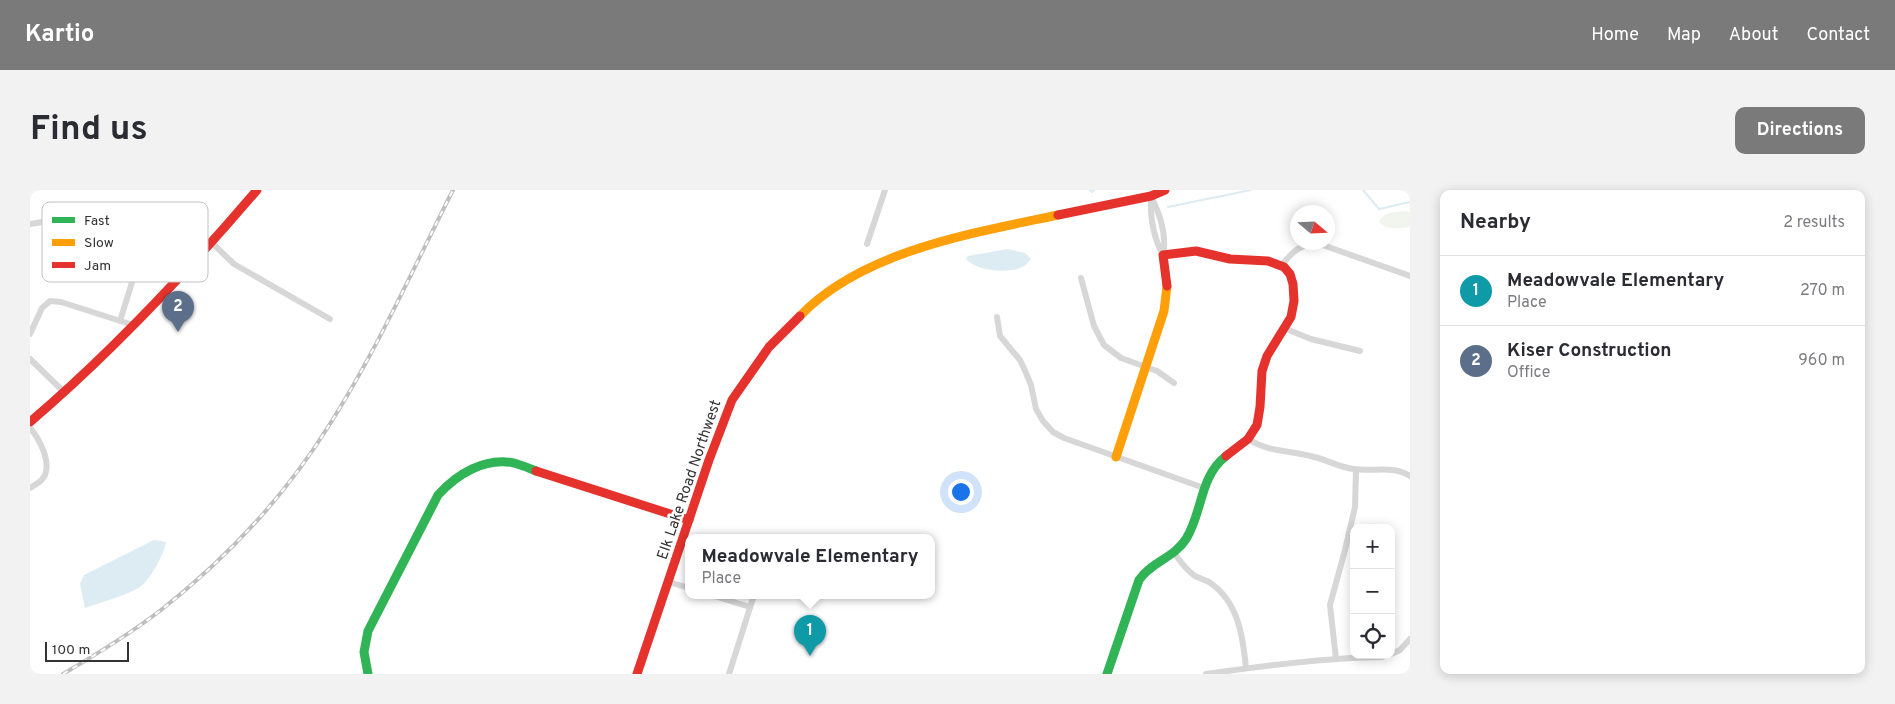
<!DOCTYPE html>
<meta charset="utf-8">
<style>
:root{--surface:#fff;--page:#f2f2f3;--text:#2b2b33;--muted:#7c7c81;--line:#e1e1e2;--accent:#7a7a7a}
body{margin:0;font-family:Overpass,sans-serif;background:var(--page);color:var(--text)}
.controls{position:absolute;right:15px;bottom:15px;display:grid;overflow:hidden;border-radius:10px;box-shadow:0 2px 12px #0003}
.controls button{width:45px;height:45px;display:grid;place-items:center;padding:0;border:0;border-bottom:1px solid var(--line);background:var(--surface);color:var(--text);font:25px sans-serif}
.compass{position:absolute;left:1260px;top:15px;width:45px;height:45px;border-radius:50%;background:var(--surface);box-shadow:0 2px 12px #0003;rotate:109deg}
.scale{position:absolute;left:15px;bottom:12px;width:84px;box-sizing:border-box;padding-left:5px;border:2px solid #333;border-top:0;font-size:14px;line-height:18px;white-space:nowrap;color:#333;-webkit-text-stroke:4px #fff;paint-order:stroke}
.you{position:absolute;left:930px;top:301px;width:18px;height:18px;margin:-12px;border:4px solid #fff;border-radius:50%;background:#1a73e8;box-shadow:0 0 0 8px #1a73e833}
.badge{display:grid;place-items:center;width:32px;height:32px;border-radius:50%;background:var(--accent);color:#fff;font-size:16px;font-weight:700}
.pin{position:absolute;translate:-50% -41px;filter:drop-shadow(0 1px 2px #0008)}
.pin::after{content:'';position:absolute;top:26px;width:18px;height:15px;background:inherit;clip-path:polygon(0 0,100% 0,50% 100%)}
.popup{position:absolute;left:655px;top:344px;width:250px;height:65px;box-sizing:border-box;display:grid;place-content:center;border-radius:10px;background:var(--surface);filter:drop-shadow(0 1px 4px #0005);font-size:16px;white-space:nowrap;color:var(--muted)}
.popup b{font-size:19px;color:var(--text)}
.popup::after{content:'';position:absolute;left:50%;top:100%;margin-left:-10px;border:10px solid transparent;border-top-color:var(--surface)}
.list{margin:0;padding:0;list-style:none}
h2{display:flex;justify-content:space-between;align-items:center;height:65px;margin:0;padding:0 20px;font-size:21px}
h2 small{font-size:16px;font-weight:400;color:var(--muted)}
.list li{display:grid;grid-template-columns:32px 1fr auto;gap:15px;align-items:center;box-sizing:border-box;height:70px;padding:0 20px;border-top:1px solid var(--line)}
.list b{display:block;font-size:19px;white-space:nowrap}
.list p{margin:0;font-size:16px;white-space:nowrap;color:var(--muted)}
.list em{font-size:16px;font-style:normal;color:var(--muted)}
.icon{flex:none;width:28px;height:28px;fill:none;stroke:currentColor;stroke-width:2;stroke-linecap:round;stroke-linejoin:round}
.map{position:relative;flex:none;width:1380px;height:484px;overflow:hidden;border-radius:10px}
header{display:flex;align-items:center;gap:30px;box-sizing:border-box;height:70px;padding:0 25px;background:var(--accent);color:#fff}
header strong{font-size:24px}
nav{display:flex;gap:28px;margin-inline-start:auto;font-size:18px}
.intro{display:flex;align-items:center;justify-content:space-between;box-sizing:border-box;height:120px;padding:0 30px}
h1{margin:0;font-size:35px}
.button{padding:12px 22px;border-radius:10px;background:var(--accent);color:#fff;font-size:18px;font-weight:700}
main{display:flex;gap:30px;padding:0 30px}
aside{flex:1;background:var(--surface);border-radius:10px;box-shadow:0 2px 12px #0003}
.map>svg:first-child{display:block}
.green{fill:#f1f5ed}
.water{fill:#ddebf3}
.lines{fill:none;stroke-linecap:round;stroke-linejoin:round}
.stream{stroke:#ddebf3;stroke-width:2}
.street{stroke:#d7d7d7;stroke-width:6}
.fast{stroke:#30b455;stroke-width:9}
.slow{stroke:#ff9f0a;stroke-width:9}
.jam{stroke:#e5322d;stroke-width:9}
.rail-casing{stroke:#bebebe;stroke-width:4}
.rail{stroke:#fff;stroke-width:2;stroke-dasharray:5.5;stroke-linecap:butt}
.labels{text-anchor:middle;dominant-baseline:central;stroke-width:5;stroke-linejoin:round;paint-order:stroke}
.street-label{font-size:15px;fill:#333;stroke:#fff}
.key{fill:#fff;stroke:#c2c2c2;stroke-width:1}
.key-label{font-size:14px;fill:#333}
</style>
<header>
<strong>Kartio</strong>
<nav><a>Home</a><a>Map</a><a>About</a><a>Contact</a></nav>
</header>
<div class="intro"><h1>Find us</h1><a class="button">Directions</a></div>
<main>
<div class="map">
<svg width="1380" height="484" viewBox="0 0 1380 484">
<rect width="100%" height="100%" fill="#fff"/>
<path class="green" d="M 1377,21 L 1380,22 L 1380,37 C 1368,38 1357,41 1349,32 C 1354,21 1367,22 1377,21 Z"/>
<g class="water">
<path d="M 978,59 L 995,63 L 1001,69 C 998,72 996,76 992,77 C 978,84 946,81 936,69 L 938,66 Z"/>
<path d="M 124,350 L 136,352 C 134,364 119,393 107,399 C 91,407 72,412 55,418 L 50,394 L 54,385 Z"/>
</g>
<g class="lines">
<g class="stream">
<polyline points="1060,0 1062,2 1064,0"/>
<polyline points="1333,0 1349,19 1380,12"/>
<polyline points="1138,17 1221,0"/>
</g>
<g class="street">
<path d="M 1121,6 C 1130,24 1137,45 1133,65 C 1123,47 1120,26 1121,6 Z"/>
<polyline points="0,34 25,30 47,29 98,46 110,53 112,60 90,131"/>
<polyline points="181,52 204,74 300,129"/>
<polyline points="837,54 855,0"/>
<path d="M 1252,75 C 1263,61 1271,53 1290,54 L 1380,86"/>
<polyline points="1051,88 1064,136 1074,155 1091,168 1127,181 1144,193"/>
<polyline points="967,127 970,146 990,170 996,183 1001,195 1006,219 1013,231 1023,242 1034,248 1174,298"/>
<polyline points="1256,139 1281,149 1330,161"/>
<polyline points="0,144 12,118 20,111 31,112 103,135"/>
<polyline points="0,169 35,203"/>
<path d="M 0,238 C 9,248 21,271 15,285 C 13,291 5,295 0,298"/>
<path d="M 1218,249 C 1240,263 1260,260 1284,267 C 1298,270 1310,278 1324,279 C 1344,282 1362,275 1380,286"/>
<path d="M 1144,363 C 1150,371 1156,380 1165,386 C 1169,388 1175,390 1179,392 C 1208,411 1213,446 1216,478"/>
<polyline points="639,392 659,398"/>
<polyline points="681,405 720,417"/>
<polyline points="1361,464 1370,460 1380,449"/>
<polyline points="1306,469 1300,415 1315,360 1325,317 1326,280"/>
<polyline points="699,484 724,405"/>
<path d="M 1176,484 C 1234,476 1293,468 1352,467 L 1357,465"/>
</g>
<g class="fast">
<path d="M 338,484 L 334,462 L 338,441 L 408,305 C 427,284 455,267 484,273 C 491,275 499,278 506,281"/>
<path d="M 1077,484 L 1109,390 C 1121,372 1144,368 1156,349 C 1173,322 1169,287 1196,266"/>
</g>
<g class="slow">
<path d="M 770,126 C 832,61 943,43 1028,25"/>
<polyline points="1086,267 1134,121 1137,96"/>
</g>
<g class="jam">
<polyline points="1028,25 1121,6 1135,0"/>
<polyline points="1137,96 1133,65 1166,61 1200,69 1238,71 1254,77 1260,84 1263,94 1264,111 1261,127 1237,166 1232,181 1230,217 1227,235 1218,249 1196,266"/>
<path d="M 0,232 C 82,162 157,82 227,0"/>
<polyline points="506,281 659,330"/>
<polyline points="607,484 679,270 702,210 739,157 770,126"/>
</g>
<g class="rail-casing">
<path id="rail" d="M 33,484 C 67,464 100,444 131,420 C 196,369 254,307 298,237 C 346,162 383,79 423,0"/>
</g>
<use href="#rail" class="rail"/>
</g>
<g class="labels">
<g class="street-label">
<text transform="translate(660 290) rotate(-71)">Elk Lake Road Northwest</text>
</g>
</g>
<rect x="12" y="12" width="166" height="80" rx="8" class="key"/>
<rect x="22" y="27" width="23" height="6" fill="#30b455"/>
<rect x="22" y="49" width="23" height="7" fill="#ff9f0a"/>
<rect x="22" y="72" width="23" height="6" fill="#e5322d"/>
<g class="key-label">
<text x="54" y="35">Fast</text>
<text x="54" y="57">Slow</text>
<text x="54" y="80">Jam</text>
</g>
</svg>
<div class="controls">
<button>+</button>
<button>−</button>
<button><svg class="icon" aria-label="locate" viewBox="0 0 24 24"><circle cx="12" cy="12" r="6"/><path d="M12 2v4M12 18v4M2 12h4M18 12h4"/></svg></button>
</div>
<svg class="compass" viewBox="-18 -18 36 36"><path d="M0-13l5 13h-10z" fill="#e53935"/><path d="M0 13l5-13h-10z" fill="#7c7c81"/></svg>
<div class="scale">100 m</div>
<div class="you"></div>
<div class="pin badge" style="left:780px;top:466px;background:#0f9aa8">1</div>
<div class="popup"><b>Meadowvale Elementary</b>Place</div>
<div class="pin badge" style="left:148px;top:142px;background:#5c6f8a">2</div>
</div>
<aside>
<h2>Nearby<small>2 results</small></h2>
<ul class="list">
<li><span class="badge" style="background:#0f9aa8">1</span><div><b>Meadowvale Elementary</b><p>Place</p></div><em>270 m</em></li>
<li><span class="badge" style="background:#5c6f8a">2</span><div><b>Kiser Construction</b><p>Office</p></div><em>960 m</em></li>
</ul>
</aside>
</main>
